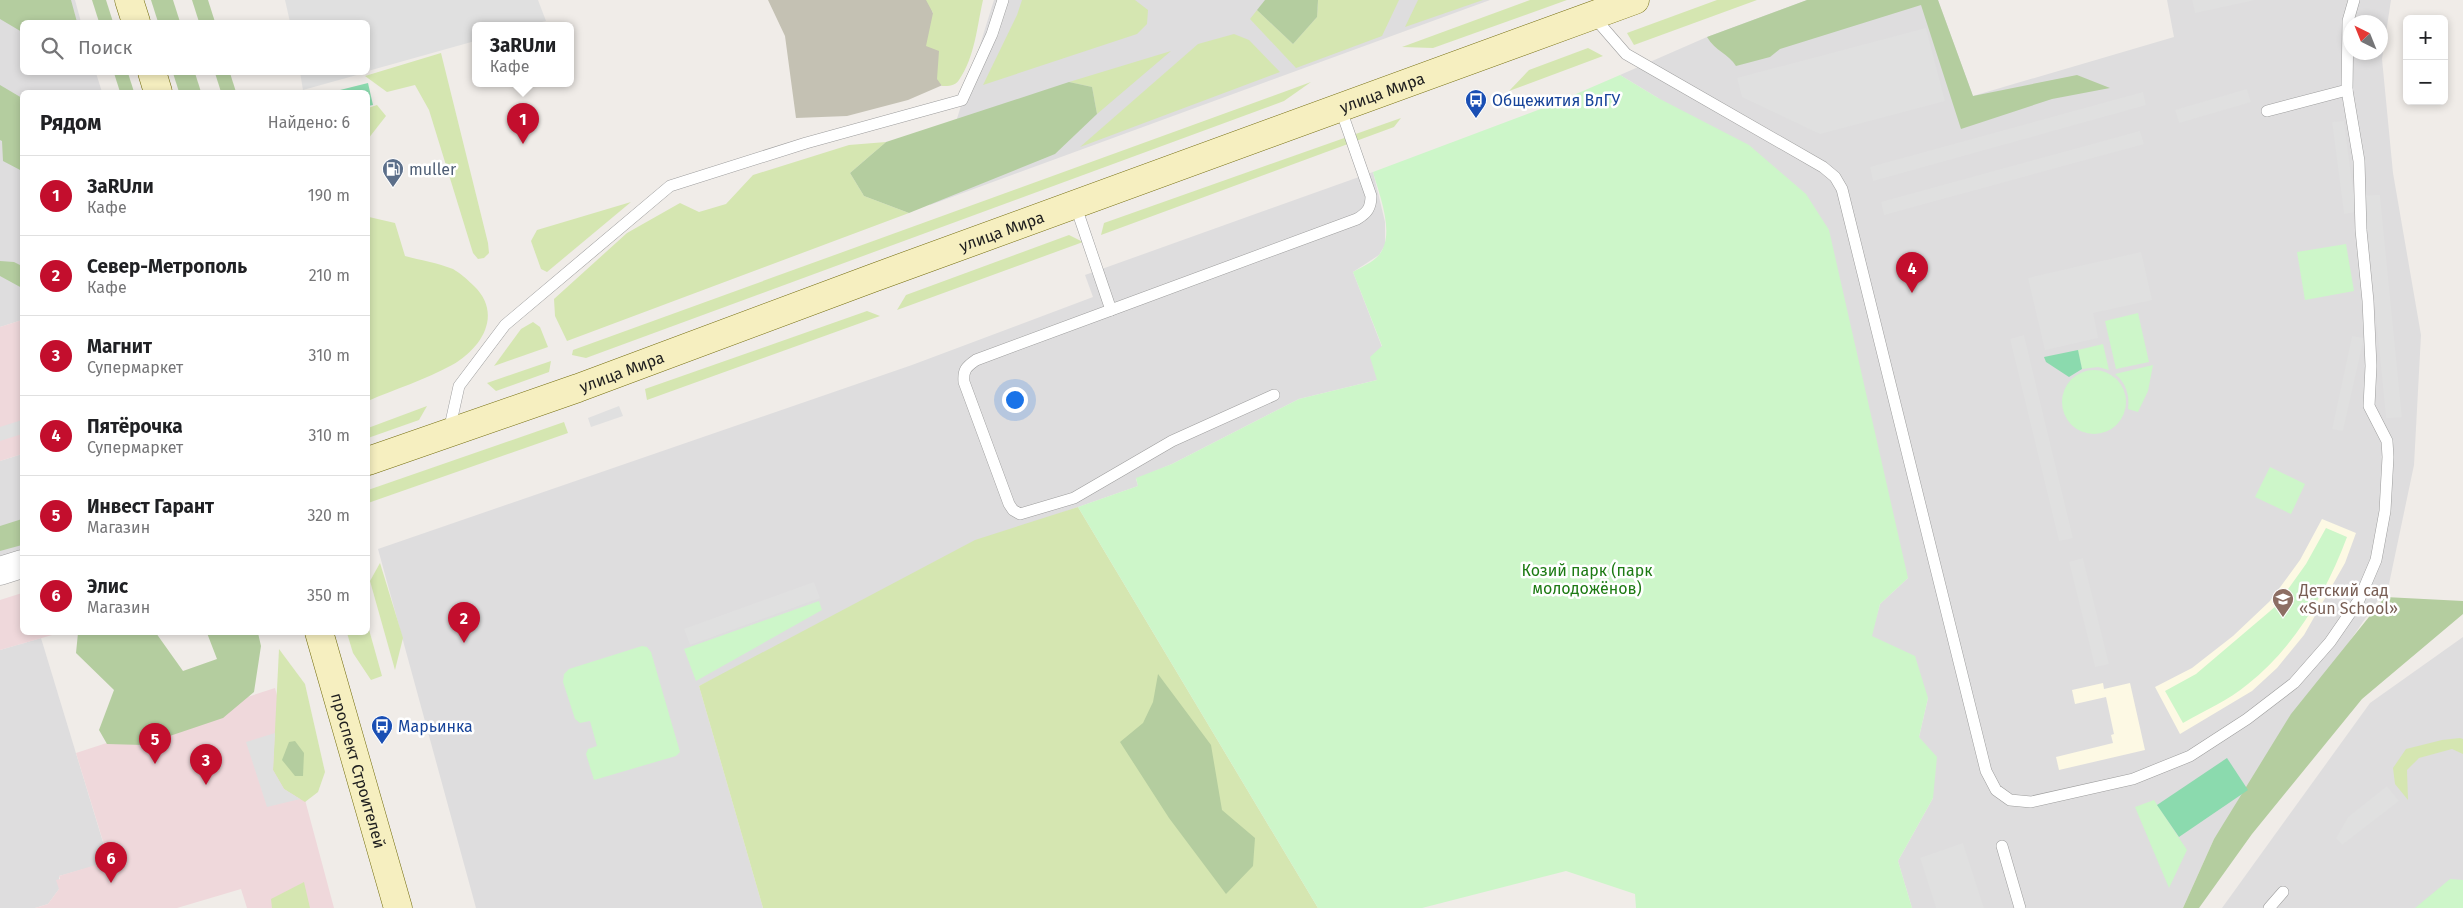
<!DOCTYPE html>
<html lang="ru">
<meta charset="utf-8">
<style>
:root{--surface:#fff;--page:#f2f2f2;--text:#202124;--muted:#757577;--line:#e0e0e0;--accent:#c30e2d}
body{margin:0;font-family:"Fira Sans",sans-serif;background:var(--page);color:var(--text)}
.controls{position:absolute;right:15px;top:15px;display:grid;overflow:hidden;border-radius:8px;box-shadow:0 2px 8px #0003}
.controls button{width:45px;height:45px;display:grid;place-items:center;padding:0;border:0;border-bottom:1px solid var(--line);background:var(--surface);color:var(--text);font:25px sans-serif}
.compass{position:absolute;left:2343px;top:15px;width:45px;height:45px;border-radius:50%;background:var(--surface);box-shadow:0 2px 8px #0003;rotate:317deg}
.you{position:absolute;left:1014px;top:399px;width:18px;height:18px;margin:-12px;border:4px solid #fff;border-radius:50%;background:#1a73e8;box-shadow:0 0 0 8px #1a73e833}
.badge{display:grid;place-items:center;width:32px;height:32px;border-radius:50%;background:var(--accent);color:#fff;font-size:16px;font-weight:700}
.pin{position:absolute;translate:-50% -41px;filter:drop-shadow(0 1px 2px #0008)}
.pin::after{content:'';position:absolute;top:26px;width:18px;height:15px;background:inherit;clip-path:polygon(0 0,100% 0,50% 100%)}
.popup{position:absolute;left:472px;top:22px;width:102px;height:65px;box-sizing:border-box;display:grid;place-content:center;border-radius:8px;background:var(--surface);filter:drop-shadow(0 1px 4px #0005);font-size:16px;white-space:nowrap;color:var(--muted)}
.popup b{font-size:19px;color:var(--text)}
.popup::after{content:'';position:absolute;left:50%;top:100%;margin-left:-10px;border:10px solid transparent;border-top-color:var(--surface)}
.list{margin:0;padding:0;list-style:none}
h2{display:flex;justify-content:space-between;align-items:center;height:65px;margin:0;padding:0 20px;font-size:21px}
h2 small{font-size:16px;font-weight:400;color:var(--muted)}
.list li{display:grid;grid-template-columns:32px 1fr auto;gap:15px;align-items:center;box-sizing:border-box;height:80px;padding:0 20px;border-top:1px solid var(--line)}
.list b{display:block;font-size:19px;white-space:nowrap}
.list p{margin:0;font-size:16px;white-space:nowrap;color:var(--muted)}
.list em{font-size:16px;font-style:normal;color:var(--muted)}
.icon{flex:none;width:28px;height:28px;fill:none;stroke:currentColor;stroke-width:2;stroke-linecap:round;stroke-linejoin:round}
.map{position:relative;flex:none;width:2463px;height:908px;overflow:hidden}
.search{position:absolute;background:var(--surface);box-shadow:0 2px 8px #0003;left:20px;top:20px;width:350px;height:55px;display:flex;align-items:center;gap:12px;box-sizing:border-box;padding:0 18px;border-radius:8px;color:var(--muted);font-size:19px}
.panel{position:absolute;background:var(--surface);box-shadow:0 2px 8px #0003;left:20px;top:90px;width:350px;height:545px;border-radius:8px}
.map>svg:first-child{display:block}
.residential{fill:#deddde;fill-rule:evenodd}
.commercial{fill:#efd8db}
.education{fill:#fdf9e4}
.construction{fill:#c4c1b3}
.grass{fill:#d5e6b1}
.forest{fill:#b4cd9f}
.park{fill:#cdf6c9}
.pitch{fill:#8bdaae}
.parking{fill:#e0e0e0}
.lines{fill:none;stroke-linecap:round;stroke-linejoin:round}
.service-casing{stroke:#9d9d9d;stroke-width:12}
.tertiary-casing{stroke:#9d9d9d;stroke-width:29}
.secondary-casing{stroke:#726c0c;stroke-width:29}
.service{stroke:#fff;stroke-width:11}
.tertiary{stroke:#fff;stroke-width:28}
.secondary{stroke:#f6efc0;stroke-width:28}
.labels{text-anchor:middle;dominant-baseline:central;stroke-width:5;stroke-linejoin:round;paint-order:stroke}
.street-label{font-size:16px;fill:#202020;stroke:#fff}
.transit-label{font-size:16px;fill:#164399;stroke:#fff;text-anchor:start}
.service-label{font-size:16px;fill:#4e5e75;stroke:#fff;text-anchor:start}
.park-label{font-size:16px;fill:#1d7a13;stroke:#fff}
.education-label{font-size:16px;fill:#785e54;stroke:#fff;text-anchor:start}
</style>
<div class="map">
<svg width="2463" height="908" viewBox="0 0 2463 908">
<rect width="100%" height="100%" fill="#f0ece8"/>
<g class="residential">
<polygon points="0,0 75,0 81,22 22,22 22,72 96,73 102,92 22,92 22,320 0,327"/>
<polygon points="994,0 1490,0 930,205"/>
<path d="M 1807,0 L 1938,0 L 1973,96 L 2174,37 L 2167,0 L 2391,0 L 2382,59 L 2393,173 L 2421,335 L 2414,465 L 2389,584 L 2214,839 L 2183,908 L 1912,908 L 1898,861 L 1933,798 L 1919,737 L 1928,698 L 1871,636 L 1880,604 L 1908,578 L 1658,98 L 1620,75 L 1707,37 ZM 2350,22 L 2380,22 L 2380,52 L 2350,52 Z"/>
<polygon points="1373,172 1385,222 1385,245 1379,255 1353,272 1382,347 1377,380 1299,399 1172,464 1136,479 1138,486 1041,520 699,686 763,908 476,908 378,549 912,365 1093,297 1085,275"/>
<polygon points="22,454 22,557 0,564 0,461"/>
<polygon points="2463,637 2463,908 2222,908 2370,703"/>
<polygon points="41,638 109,862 59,876 59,889 48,904 35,908 0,908 0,650"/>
</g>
<g class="commercial">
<polygon points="22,320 22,454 0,461 0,327"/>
<polygon points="22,593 22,632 59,633 0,650 0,600"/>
<polygon points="275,688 334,908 247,908 241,889 177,908 35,908 48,904 59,889 56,880 60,879 59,876 109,861 76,753"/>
</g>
<g class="education">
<polygon points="2322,519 2356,533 2345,563 2304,635 2277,668 2252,691 2180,734 2155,687 2192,668 2233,636 2270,601 2300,560"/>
<polygon points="2103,683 2104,689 2130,683 2145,750 2059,770 2056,757 2113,743 2111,735 2114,734 2106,697 2075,704 2072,690"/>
</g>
<polygon class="construction" points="768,0 928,0 944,42 945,84 908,100 847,116 796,118 785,36"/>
<g class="grass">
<path d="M 926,0 L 983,0 C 977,26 975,57 959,80 C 955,86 949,86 942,86 L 937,79 L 939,51 L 926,46 L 933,13 Z"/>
<polygon points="1022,0 1135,0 1148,10 1147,24 1137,34 983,85 1017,15"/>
<polygon points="1318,0 1399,0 1382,36 1296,68 1250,19 1257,10 1293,44 1317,17"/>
<polygon points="1418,0 1483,0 1405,27"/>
<polygon points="1530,0 1567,0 1433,48 1402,47"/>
<polygon points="1717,0 1757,0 1634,45 1627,33"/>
<polygon points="1234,34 1249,40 1280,72 1080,147 1198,44"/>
<polygon points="1588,48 1603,56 1509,91 1529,70"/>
<polygon points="1171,51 1097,114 1092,87 1069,82"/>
<polygon points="441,53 488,243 489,253 484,258 478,259 473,253 429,110 415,85 387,92 365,76"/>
<polygon points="1311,82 1284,101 586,358 572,355 573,350"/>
<polygon points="377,105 386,116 368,139 368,108"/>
<polygon points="1401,118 1394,127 1101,235 1104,223"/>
<polygon points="886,142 850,173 864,196 909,213 567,341 555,316 554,299 627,233 680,203 699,212 726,204 753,175 849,145"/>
<polygon points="631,202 547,272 541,269 531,241 537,230"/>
<path d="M 368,214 L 369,217 L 395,223 L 405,256 C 420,260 438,263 453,269 C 460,273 468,280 474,286 C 503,314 482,348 452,365 C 425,380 395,389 368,401 L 368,270 L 370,269 L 368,259 Z"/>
<polygon points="1069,235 1083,242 897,310 906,295"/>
<polygon points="867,311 880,316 647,400 645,389"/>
<polygon points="533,322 540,327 548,347 494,366 521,329"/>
<polygon points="551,361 549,372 496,391 487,383"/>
<polygon points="427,406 419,420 368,438 368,428"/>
<polygon points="564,422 568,433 368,503 368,490"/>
<polygon points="1078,507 1318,908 763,908 699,686 975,540"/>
<polygon points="380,563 403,638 395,670 370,581"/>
<polygon points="368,626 382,676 371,680 353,653 347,633 368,632"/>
<polygon points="279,649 305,684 325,772 318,792 305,802 284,789 273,770"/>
<polygon points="2460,738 2463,739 2463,754 2452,749 2419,758 2407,770 2408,800 2395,784 2393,768 2406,749 2442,740"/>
<polygon points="304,882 310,908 272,908 271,899"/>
</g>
<g class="forest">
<polygon points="0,0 71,0 77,22 22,22 22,32 0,19"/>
<polygon points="92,0 106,0 113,22 99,22"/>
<polygon points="151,0 173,0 180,22 158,22"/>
<polygon points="192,0 208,0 215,22 199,22"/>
<polygon points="1265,0 1318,0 1317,17 1293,44 1257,10"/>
<path d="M 1807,0 L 1938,0 L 1973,96 L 2077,75 L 2110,88 L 2052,99 L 1961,129 L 1921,5 L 1780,49 L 1770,57 L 1736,66 C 1729,54 1715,51 1707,37 Z"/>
<polygon points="114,73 128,73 134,92 120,92"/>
<polygon points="173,73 195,73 201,92 179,92"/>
<polygon points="215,73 230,73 236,92 221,92"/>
<polygon points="1069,82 1092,87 1097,114 1055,154 909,213 864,196 850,173 886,142"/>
<polygon points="0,85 22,98 22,171 3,161 2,141 0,140"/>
<polygon points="0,261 14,262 22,266 22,288 0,276"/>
<polygon points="22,519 22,545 0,551 0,526"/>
<polygon points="2385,597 2463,601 2463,614 2362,699 2252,834 2199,908 2183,908 2214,839 2291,714"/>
<polygon points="78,633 156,633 183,671 217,659 207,633 258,633 261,646 254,692 223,718 143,745 107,744 99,730 114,690 76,653"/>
<polygon points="1158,674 1211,745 1222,810 1255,838 1253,866 1226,894 1169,818 1120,742 1143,723 1153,702"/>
<polygon points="295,741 304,753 303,776 295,776 282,760 289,742"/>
</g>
<g class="park">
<path d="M 1620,75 L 1658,98 L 1749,145 L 1806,194 L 1829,230 L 1908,578 L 1880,604 L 1872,636 L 1915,656 L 1928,698 L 1919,737 L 1937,757 L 1933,798 L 1898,861 L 1912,908 L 1636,908 L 1635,894 L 1566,871 L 1422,908 L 1318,908 L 1078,507 L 1138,486 L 1136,478 L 1172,464 L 1299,399 L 1377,380 L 1370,357 L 1382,346 L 1353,272 C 1362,267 1373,262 1379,255 C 1396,234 1379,195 1373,172 L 1546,107 Z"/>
<polygon points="2346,244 2354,291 2305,300 2297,252"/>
<polygon points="2138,313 2149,362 2116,369 2105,321"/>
<polygon points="2103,344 2109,370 2098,367 2082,369 2078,350"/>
<path d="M 2153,365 L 2148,391 L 2138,412 L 2128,409 C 2130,395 2126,383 2115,374 Z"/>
<circle cx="2094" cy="402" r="32"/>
<polygon points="2270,467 2305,484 2291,514 2255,497"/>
<path d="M 2326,528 L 2347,537 C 2327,591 2294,648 2248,684 C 2229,700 2204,711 2183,723 L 2165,691 L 2196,674 L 2276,606 L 2306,564 Z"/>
<polygon points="819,601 822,610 696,681 684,649"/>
<polygon points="642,646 647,647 651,652 680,752 676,756 594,780 586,754 588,749 597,746 590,721 580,723 575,719 563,682 564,674 569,669"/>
<polygon points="2154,800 2187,850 2169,888 2135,807"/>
<polygon points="2450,879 2463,880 2463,908 2415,908"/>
</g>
<g class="pitch">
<polygon points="368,83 373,105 368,106 368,92 341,92 340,90"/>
<polygon points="2078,350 2082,369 2069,377 2046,362 2044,357"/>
<polygon points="2227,758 2248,790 2179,837 2157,805"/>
</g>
<g class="parking">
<polygon points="285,0 538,0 546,21 530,25 476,25 475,41 368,71 368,22 290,22"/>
<polygon points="2192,0 2255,0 2195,13"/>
<polygon points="1926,28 1945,101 1820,134 1742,97 1737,78"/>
<polygon points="300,72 364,72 364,73 303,90"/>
<polygon points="2247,89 2251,102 2179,123 2175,110"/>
<polygon points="2143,92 2146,105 1873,181 1870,167"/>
<polygon points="2344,121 2356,212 2344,214 2332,122"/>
<polygon points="2140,131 2144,144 1884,215 1881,202"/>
<polygon points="2380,195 2402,417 2386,418 2364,196"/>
<polygon points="2141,252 2152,300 2093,313 2098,338 2045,350 2028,278"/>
<polygon points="2024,335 2073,538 2059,541 2010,339"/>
<polygon points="2352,336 2364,338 2343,431 2332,429"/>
<polygon points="619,406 623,416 591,427 588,418"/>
<polygon points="22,420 22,434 0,441 0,427"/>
<polygon points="2083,558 2109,664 2095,667 2069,562"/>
<polygon points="814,582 820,598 690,645 684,629"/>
<polygon points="275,733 273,770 284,789 300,799 267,807 246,742"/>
<polygon points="2387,786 2399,801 2342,845 2336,838 2348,817"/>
<polygon points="1963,843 1984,908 1936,908 1920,858"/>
</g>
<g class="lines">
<g class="service-casing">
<g id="service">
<polyline points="1593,16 1626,54 1823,167 1835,177 1842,189 1986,771 1996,790 2010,800 2031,802 2133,779 2190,756 2247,719 2294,683 2330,642 2359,600 2376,560 2385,511 2388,457 2387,441 2369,406 2371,366 2368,301 2361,230 2359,161 2347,90"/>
<polyline points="2267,111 2347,90 2348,21 2354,0"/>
<path d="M 1075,204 L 1111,310 L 1357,219 C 1367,213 1371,208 1371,196 L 1340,107"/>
<path d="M 1111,310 L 976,360 C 966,367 963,370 964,382 L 1009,504 L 1013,510 L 1020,514 L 1074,498 L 1172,441 L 1274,395"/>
<polyline points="449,431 459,386 505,325 670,186 806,143 962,100 992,34 1003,0"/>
<polyline points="2002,846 2020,908"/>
<polyline points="2269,908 2283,892"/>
</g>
</g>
<g class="tertiary-casing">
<polyline id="tertiary" points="0,571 22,564"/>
</g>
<g class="secondary-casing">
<g id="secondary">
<polyline points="129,0 136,22"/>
<polyline points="152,72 158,92"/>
<path id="s1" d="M 368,461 L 578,388 L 873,278 L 1635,0"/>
<path id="s2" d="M 319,632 L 398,908"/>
</g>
</g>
<use href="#service" class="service"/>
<use href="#tertiary" class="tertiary"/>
<use href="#secondary" class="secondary"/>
</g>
<defs>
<g id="bus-pin" transform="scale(1.125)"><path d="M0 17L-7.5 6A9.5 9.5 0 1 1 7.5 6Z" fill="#1a4fb4" stroke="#fff"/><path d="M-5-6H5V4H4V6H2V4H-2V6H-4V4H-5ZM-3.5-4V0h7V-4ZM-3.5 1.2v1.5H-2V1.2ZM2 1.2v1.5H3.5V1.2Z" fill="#fff"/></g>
<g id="fuel-pin" transform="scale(1.125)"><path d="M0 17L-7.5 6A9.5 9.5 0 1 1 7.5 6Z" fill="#5c6f8a" stroke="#fff"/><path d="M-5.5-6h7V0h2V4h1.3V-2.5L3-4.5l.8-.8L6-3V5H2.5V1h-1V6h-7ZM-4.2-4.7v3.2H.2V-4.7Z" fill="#fff"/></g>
<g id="school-pin" transform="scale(1.125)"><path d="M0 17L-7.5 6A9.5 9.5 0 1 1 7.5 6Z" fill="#8d6e63" stroke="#fff"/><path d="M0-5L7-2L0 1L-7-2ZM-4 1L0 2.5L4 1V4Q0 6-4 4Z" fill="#fff"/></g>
</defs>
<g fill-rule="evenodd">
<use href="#bus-pin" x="1476" y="100"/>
<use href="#fuel-pin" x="393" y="169"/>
<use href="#school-pin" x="2283" y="599"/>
<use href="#bus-pin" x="382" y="726"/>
</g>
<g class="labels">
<g class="street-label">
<text stroke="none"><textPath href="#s1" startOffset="1079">улица Мира</textPath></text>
<text stroke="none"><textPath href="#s1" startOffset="674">улица Мира</textPath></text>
<text stroke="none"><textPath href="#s1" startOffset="269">улица Мира</textPath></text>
<text stroke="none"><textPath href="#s2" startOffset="144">проспект Строителей</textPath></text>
</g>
<g class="transit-label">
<text x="1492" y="100">Общежития ВлГУ</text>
<text x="398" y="726">Марьинка</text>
</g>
<g class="service-label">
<text x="409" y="169">muller</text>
</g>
<g class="park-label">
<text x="1587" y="570">Козий парк (парк<tspan x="1587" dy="18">молодожёнов)</tspan></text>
</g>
<g class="education-label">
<text x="2299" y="590">Детский сад<tspan x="2299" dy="18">«Sun School»</tspan></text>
</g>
</g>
</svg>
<div class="controls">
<button>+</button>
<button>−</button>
</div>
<svg class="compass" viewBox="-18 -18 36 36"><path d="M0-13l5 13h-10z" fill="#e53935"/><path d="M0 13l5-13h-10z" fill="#757577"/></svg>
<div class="you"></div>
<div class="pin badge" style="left:523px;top:144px">1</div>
<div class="popup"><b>ЗаRUли</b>Кафе</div>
<div class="pin badge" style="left:464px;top:643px">2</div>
<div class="pin badge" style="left:206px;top:785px">3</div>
<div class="pin badge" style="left:1912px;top:293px">4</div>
<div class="pin badge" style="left:155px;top:764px">5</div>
<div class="pin badge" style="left:111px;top:883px">6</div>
<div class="search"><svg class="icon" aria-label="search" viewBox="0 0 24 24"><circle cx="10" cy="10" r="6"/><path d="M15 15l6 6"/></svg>Поиск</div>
<section class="panel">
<h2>Рядом<small>Найдено: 6</small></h2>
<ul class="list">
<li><span class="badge">1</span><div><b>ЗаRUли</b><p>Кафе</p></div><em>190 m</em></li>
<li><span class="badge">2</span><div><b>Север-Метрополь</b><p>Кафе</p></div><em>210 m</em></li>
<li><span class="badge">3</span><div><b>Магнит</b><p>Супермаркет</p></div><em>310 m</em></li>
<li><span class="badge">4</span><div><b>Пятёрочка</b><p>Супермаркет</p></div><em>310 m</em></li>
<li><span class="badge">5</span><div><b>Инвест Гарант</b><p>Магазин</p></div><em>320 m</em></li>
<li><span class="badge">6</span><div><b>Элис</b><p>Магазин</p></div><em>350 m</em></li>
</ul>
</section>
</div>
